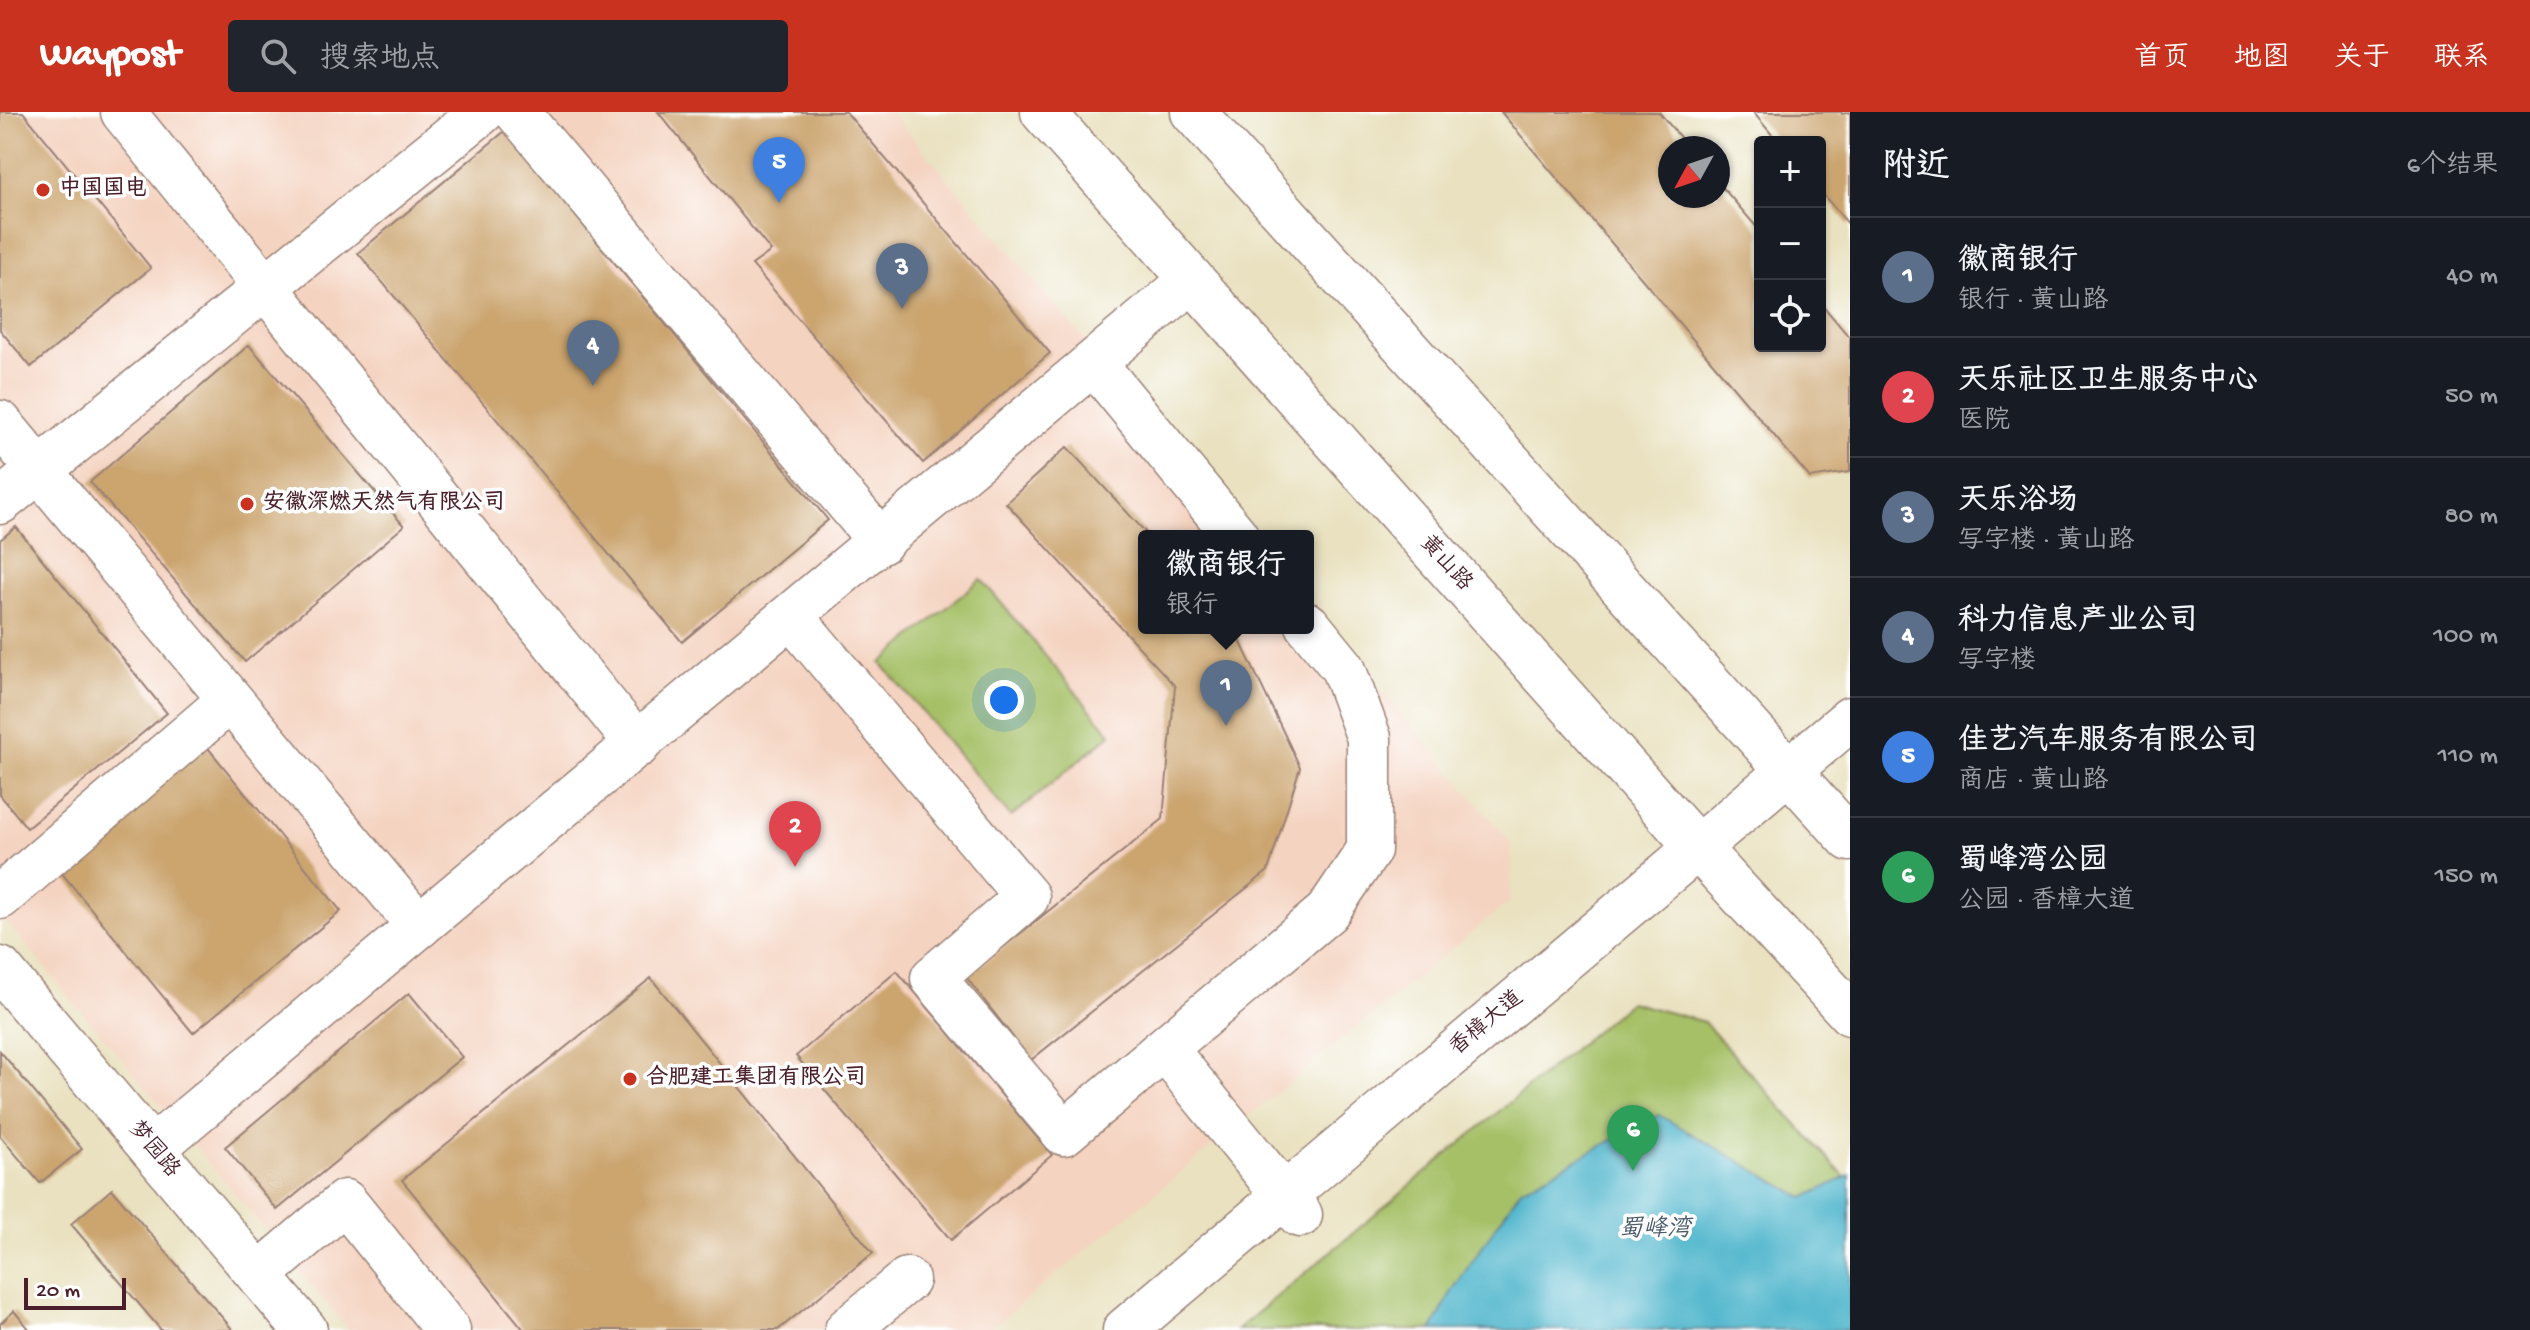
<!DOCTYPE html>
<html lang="zh">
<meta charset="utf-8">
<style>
:root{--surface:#171b24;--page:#20242c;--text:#f1f3f6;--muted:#9ea1a6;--line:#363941;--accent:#c8321e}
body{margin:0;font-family:"Gochi Hand","LXGW WenKai TC",sans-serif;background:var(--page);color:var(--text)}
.controls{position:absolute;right:24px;top:24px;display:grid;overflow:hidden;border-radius:8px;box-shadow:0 2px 6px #0004}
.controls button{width:72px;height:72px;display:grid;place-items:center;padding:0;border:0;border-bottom:2px solid var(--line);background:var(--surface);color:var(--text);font:40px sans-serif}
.compass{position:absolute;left:1658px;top:24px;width:72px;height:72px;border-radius:50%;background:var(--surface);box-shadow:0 2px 6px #0004;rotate:230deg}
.scale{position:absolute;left:24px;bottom:20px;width:102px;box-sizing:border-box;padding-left:8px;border:4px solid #4a1f2b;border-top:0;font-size:22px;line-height:28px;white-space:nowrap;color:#4a1f2b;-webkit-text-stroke:6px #fff;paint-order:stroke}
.you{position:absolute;left:1004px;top:588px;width:28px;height:28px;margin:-20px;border:6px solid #fff;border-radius:50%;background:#1a73e8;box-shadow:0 0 0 12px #1a73e833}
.badge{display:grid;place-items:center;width:52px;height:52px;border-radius:50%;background:var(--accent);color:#fff;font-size:26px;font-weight:700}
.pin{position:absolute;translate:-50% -66px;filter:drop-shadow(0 2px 4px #0008)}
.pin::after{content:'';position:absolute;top:42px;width:28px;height:24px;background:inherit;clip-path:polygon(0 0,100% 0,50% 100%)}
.popup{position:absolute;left:1138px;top:418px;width:176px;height:104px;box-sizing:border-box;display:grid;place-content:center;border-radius:8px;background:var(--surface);filter:drop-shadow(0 2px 6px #0005);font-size:26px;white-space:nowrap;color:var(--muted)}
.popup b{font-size:30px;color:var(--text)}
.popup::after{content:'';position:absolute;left:50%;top:100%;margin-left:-16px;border:16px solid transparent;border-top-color:var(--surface)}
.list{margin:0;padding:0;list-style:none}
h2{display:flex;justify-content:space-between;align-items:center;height:104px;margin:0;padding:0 32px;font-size:34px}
h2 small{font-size:26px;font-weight:400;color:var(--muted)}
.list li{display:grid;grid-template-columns:52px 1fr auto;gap:24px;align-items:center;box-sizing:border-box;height:120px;padding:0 32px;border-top:2px solid var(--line)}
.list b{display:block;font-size:30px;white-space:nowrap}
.list p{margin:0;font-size:26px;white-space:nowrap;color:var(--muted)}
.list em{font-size:26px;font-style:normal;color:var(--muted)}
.icon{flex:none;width:44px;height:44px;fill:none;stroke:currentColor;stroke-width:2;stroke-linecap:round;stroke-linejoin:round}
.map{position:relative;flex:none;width:1850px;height:1218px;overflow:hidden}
header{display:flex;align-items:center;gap:48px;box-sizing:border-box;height:112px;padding:0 40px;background:var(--accent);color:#fff}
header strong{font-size:38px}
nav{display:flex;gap:44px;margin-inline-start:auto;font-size:28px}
.search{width:560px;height:72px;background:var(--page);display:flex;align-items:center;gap:20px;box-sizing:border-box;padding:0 28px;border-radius:8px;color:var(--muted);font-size:30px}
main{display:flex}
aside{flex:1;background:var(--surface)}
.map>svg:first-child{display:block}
.built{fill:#f4d3c0}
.green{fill:#a5c066;stroke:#787048;stroke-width:2}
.water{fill:#4cb4cb;stroke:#4b6a7b;stroke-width:2}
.building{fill:#cba46e}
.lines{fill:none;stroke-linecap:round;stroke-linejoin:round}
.minor-casing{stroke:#9a8075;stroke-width:47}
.major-casing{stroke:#9a8075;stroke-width:47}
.minor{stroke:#fff;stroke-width:44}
.major{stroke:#fff;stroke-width:44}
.poi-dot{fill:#c8321e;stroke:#fff;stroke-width:3}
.labels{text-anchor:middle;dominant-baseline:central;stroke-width:7;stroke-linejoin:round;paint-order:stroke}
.poi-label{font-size:22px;font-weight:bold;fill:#4a1f2b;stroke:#fff;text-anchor:start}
.street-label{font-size:22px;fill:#4a1f2b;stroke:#fff}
.water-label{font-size:24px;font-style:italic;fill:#4b5b6b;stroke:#fff}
</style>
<header>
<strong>Waypost</strong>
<div class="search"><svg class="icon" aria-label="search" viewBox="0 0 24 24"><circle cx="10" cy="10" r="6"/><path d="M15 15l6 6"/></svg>搜索地点</div>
<nav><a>首页</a><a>地图</a><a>关于</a><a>联系</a></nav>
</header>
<main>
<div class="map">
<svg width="1850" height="1218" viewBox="0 0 1850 1218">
<rect width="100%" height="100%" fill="#fff"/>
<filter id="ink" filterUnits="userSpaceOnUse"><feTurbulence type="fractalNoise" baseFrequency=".0125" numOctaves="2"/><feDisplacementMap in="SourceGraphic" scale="16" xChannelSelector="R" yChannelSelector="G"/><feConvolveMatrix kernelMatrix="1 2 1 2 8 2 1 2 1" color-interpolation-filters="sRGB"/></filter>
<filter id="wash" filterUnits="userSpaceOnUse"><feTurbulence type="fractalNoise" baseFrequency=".006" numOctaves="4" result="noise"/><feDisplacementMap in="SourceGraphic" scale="32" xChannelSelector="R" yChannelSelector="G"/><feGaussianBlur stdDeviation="1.8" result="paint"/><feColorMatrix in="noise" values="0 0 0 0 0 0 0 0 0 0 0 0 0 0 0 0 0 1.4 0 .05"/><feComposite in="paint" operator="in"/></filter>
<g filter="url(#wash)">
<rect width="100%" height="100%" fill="#e9e1bf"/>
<polygon class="built" points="0,0 891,0 1251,424 1144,424 1144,516 1308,516 1308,492 1511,731 1510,789 989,1218 349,1218 0,802"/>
<g class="green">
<polygon points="981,467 1111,622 1011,705 881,551"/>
<polygon points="1630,890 1704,910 1850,1071 1850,1218 1237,1218"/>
</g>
<polygon class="water" points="1659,1003 1804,1086 1850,1063 1850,1218 1432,1218 1452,1179 1521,1077"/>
<g id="blocks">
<g class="building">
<polygon points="0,0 23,0 151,156 31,255 0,218"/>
<polygon points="658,0 846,0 1050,241 923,351 752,153 771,139"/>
<polygon points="1501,0 1659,0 1689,36 1670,36 1670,84 1718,84 1718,70 1760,119 1760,234 1820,234 1820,190 1850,226 1850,360 1810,366"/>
<polygon points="1753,0 1841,0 1842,2 1850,0 1850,114 1820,79 1820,30 1778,30"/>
<polygon points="505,19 828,408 682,530 358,141"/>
<polygon points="249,233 404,414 245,550 90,370"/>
<polygon points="1067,335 1149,424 1144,424 1144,516 1234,516 1300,655 1268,759 1031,948 966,865 1163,707 1175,574 1006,391"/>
<polygon points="16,415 167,601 27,716 0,683 0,428"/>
<polygon points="204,631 341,799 193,921 55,753"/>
<polygon points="897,859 1052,1043 951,1128 796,944"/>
<polygon points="651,866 873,1141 778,1218 524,1218 402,1068"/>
<polygon points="409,881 462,945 277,1098 225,1035"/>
<polygon points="0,939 82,1037 40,1071 0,1024"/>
<polygon points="112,1077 233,1218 161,1218 71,1112"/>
<polygon points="14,1199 30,1218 0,1218 0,1212"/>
</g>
</g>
</g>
<g filter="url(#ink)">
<use href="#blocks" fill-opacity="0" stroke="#9a8075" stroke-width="2"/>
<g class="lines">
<g class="minor-casing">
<g id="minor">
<polyline points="123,0 638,633"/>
<polyline points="517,0 881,430"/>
<polyline points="1094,251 1236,424"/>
<polyline points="0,311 419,814"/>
<polyline points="0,390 482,0"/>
<polyline points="792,505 1027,785 933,866 1064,1021 1327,800 1369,738 1369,626 1343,556 1308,513"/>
<polyline points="0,785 230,588"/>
<polyline points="0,857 305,1218"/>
<polyline points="1165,937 1300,1103"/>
<polyline points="152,1037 1192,168"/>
<polyline points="259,1163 345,1090 448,1218"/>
<polyline points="847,1218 907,1168"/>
<polyline points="1125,1218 1850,607"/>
</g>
</g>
<g class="major-casing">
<g id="major">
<polyline points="1043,0 1696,734 1850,901"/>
<polyline points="1193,0 1850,727"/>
</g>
</g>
<use href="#minor" class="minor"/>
<use href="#major" class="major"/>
</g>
</g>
<g class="poi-dot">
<circle cx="43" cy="78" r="8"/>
<circle cx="247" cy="392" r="8"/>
<circle cx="630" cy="967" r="8"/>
</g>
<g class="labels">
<g class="poi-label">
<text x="59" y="78">中国国电</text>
<text x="263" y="392">安徽深燃天然气有限公司</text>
<text x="646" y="967">合肥建工集团有限公司</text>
</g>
<g class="street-label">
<text transform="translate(1445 452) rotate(48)">黄山路</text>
<text transform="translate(1487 912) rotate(-40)">香樟大道</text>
<text transform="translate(153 1038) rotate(50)">梦园路</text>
</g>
<g class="water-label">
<text x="1655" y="1118">蜀峰湾</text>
</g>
</g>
</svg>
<div class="controls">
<button>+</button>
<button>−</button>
<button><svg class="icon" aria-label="locate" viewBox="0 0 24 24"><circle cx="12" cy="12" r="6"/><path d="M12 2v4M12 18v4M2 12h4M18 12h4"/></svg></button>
</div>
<svg class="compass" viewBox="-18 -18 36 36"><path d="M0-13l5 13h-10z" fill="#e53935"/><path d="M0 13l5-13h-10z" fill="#9ea1a6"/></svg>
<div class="scale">20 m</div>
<div class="you"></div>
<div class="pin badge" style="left:1226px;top:614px;background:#5c6f8a">1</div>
<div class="popup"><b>徽商银行</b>银行</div>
<div class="pin badge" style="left:795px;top:755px;background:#e0444e">2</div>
<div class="pin badge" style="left:902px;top:197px;background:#5c6f8a">3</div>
<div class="pin badge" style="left:593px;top:274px;background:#5c6f8a">4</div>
<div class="pin badge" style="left:779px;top:91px;background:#3f7fe0">5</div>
<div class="pin badge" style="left:1633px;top:1059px;background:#2e9e5b">6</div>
</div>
<aside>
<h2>附近<small>6个结果</small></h2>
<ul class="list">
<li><span class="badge" style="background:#5c6f8a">1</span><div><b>徽商银行</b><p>银行 · 黄山路</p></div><em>40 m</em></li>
<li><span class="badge" style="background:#e0444e">2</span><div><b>天乐社区卫生服务中心</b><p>医院</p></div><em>50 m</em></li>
<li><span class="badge" style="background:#5c6f8a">3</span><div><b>天乐浴场</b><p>写字楼 · 黄山路</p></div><em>80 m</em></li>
<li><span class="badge" style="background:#5c6f8a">4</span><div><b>科力信息产业公司</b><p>写字楼</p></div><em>100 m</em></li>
<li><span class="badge" style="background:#3f7fe0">5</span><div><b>佳艺汽车服务有限公司</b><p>商店 · 黄山路</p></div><em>110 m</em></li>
<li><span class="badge" style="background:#2e9e5b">6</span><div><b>蜀峰湾公园</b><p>公园 · 香樟大道</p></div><em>150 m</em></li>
</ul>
</aside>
</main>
